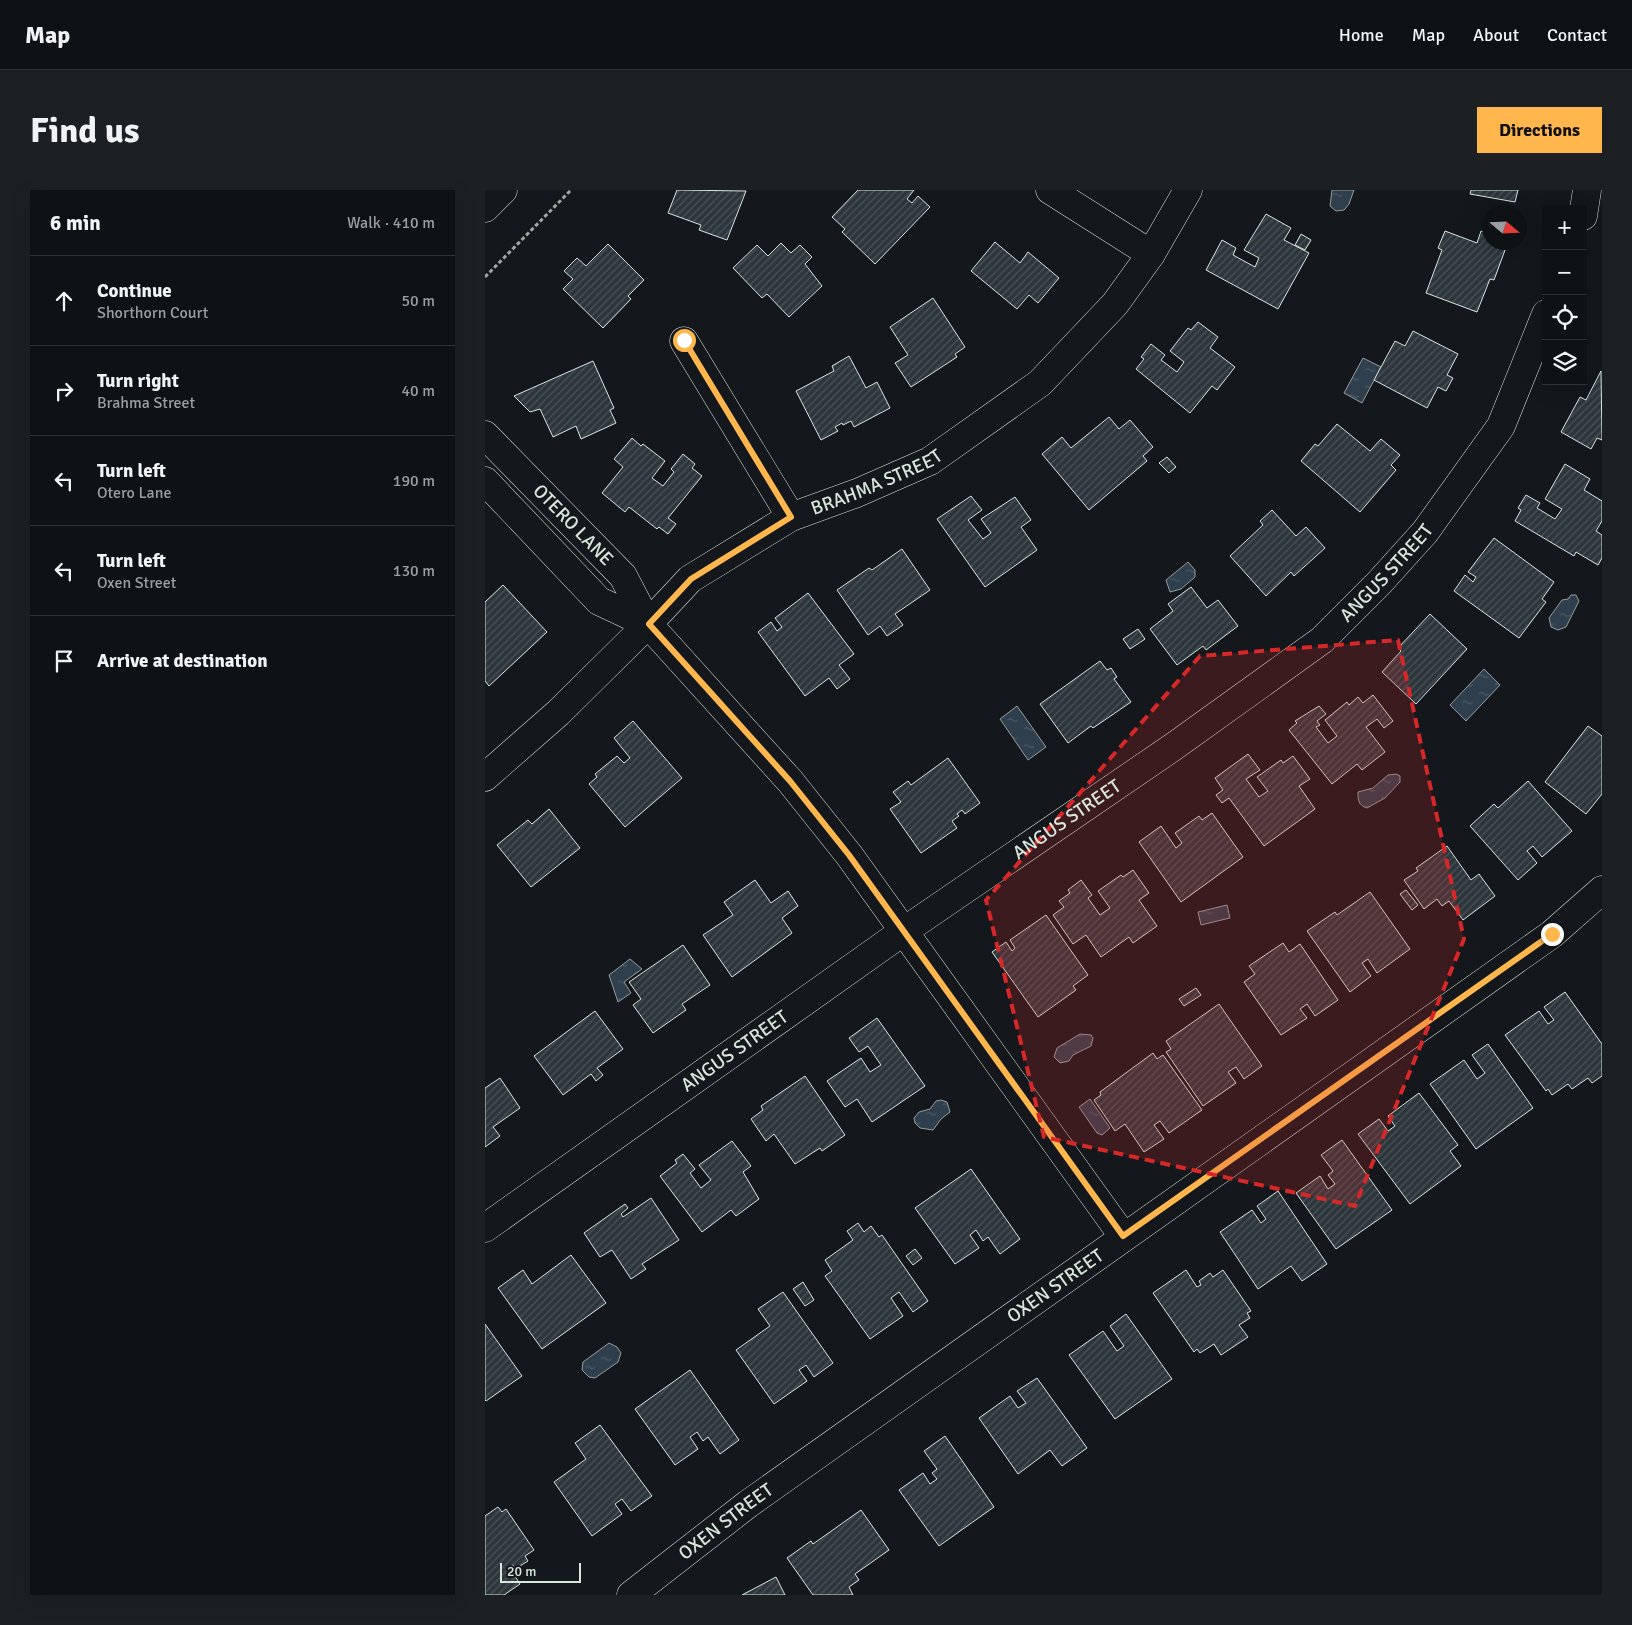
<!DOCTYPE html>
<meta charset="utf-8">
<style>
:root{--surface:#0f1215;--page:#1d2022;--text:#f1f3f6;--muted:#9b9ea0;--line:#2f3234;--accent:#ffb74d}
body{margin:0;font-family:Signika,sans-serif;background:var(--page);color:var(--text)}
.controls{position:absolute;right:15px;top:15px;display:grid;overflow:hidden;border-radius:0px;box-shadow:0 5px 20px #0002}
.controls button{width:45px;height:45px;display:grid;place-items:center;padding:0;border:0;border-bottom:1px solid var(--line);background:var(--surface);color:var(--text);font:25px sans-serif}
.compass{position:absolute;left:997px;top:15px;width:45px;height:45px;border-radius:50%;background:var(--surface);box-shadow:0 5px 20px #0002;rotate:109deg}
.scale{position:absolute;left:15px;bottom:12px;width:81px;box-sizing:border-box;padding-left:5px;border:2px solid #d8e6dc;border-top:0;font-size:14px;line-height:18px;white-space:nowrap;color:#d8e6dc;-webkit-text-stroke:4px #14181c;paint-order:stroke}
.stop{position:absolute;width:15px;height:15px;margin:-11px;border:4px solid #ffb74d;border-radius:50%;background:#fff}
.stop.end{background:#ffb74d;border-color:#fff;box-shadow:0 1px 5px #0008}
.list{margin:0;padding:0;list-style:none}
h2{display:flex;justify-content:space-between;align-items:center;height:65px;margin:0;padding:0 20px;font-size:21px}
h2 small{font-size:16px;font-weight:400;color:var(--muted)}
.list li{display:grid;grid-template-columns:32px 1fr auto;gap:15px;align-items:center;box-sizing:border-box;height:90px;padding:0 20px;border-top:1px solid var(--line)}
.list b{display:block;font-size:19px;white-space:nowrap}
.list p{margin:0;font-size:16px;white-space:nowrap;color:var(--muted)}
.list em{font-size:16px;font-style:normal;color:var(--muted)}
.icon{flex:none;width:28px;height:28px;fill:none;stroke:currentColor;stroke-width:2;stroke-linecap:round;stroke-linejoin:round}
.map{position:relative;flex:none;width:1117px;height:1405px;overflow:hidden;border-radius:0px}
header{display:flex;align-items:center;gap:30px;box-sizing:border-box;height:70px;padding:0 25px;background:var(--surface);border-bottom:1px solid var(--line)}
header strong{font-size:24px}
nav{display:flex;gap:28px;margin-inline-start:auto;font-size:18px}
.intro{display:flex;align-items:center;justify-content:space-between;box-sizing:border-box;height:120px;padding:0 30px}
h1{margin:0;font-size:35px}
.button{padding:12px 22px;border-radius:0px;background:var(--accent);color:#111;font-size:18px;font-weight:700}
main{display:flex;gap:30px;padding:0 30px}
aside{flex:1;background:var(--surface);border-radius:0px;box-shadow:0 5px 20px #0002}
.map>svg:first-child{display:block}
.water{fill:url(#water-ripples);stroke:#939e99}
.building{fill:url(#building-hatch);stroke:#d8e6dc}
.lines{fill:none;stroke-linecap:round;stroke-linejoin:round}
.minor-casing{stroke:#d8e6dc;stroke-width:29}
.path{stroke:#9da8a2;stroke-width:3;stroke-dasharray:4 2.5;stroke-linecap:butt}
.minor{stroke:#14181c;stroke-width:28}
.route{stroke:#ffb74d;stroke-width:6}
.marked{fill:#d62828;fill-opacity:0.2;stroke:#d62828;stroke-width:4;stroke-dasharray:10 6;stroke-linejoin:round}
.labels{text-anchor:middle;dominant-baseline:central;stroke-width:4;stroke-linejoin:round;paint-order:stroke}
.street-label{font-size:19px;fill:#d8e6dc;stroke:#14181c}
</style>
<header>
<strong>Map</strong>
<nav><a>Home</a><a>Map</a><a>About</a><a>Contact</a></nav>
</header>
<div class="intro"><h1>Find us</h1><a class="button">Directions</a></div>
<main>
<aside>
<h2>6 min<small>Walk · 410 m</small></h2>
<ul class="list">
<li><svg class="icon" aria-label="ahead" viewBox="0 0 24 24"><path d="M12 20V5M6 11l6-6 6 6"/></svg><div><b>Continue</b><p>Shorthorn Court</p></div><em>50 m</em></li>
<li><svg class="icon" aria-label="right" viewBox="0 0 24 24"><path d="M7 20v-9h11M14 6l5 5-5 5"/></svg><div><b>Turn right</b><p>Brahma Street</p></div><em>40 m</em></li>
<li><svg class="icon" aria-label="left" viewBox="0 0 24 24"><path d="M17 20v-9H6M10 6l-5 5 5 5"/></svg><div><b>Turn left</b><p>Otero Lane</p></div><em>190 m</em></li>
<li><svg class="icon" aria-label="left" viewBox="0 0 24 24"><path d="M17 20v-9H6M10 6l-5 5 5 5"/></svg><div><b>Turn left</b><p>Oxen Street</p></div><em>130 m</em></li>
<li><svg class="icon" aria-label="arrive" viewBox="0 0 24 24"><path d="M6 21V4h12l-3 4 3 4H6"/></svg><div><b>Arrive at destination</b></div></li>
</ul>
</aside>
<div class="map">
<svg width="1117" height="1405" viewBox="0 0 1117 1405">
<defs>
<pattern id="water-ripples" width="26" height="14" patternUnits="userSpaceOnUse" patternTransform="scale(1.25)"><rect width="26" height="14" fill="#2f3f4d"/><path d="M2 4q2-2 4 0t4 0M15 11q2-2 4 0t4 0" fill="none" stroke="#4c5b66"/></pattern>
<pattern id="building-hatch" width="6" height="6" patternUnits="userSpaceOnUse" patternTransform="scale(1.25)"><rect width="6" height="6" fill="#2c363c"/><path d="M-1 1l2-2M0 6l6-6M5 7l2-2" fill="none" stroke="#4a5358"/></pattern>
</defs>
<rect width="100%" height="100%" fill="#14181c"/>
<g class="water">
<polygon points="847,0 869,0 864,14 859,20 851,21 845,16"/>
<polygon points="878,168 896,177 877,213 859,203"/>
<polygon points="703,372 710,380 710,387 696,399 685,402 681,390"/>
<polygon points="1086,405 1091,405 1094,411 1081,437 1073,440 1066,437 1064,428 1077,410 1083,409"/>
<polygon points="999,479 1015,495 981,531 965,515"/>
<polygon points="532,516 561,557 543,570 515,529"/>
<path d="M 911,584 L 915,586 L 915,592 L 900,608 L 882,618 C 873,615 873,610 873,602 L 888,598 L 903,585 Z"/>
<polygon points="742,715 745,728 716,735 713,722"/>
<polygon points="145,769 157,779 139,792 146,803 133,812 124,785"/>
<polygon points="595,844 606,845 608,848 606,856 588,865 584,871 575,873 569,867 572,858"/>
<polygon points="605,909 625,938 617,945 612,943 594,917"/>
<polygon points="456,910 462,912 465,922 456,929 448,940 435,938 430,933 429,928 434,922 445,919 451,911"/>
<polygon points="124,1153 132,1157 136,1163 133,1172 110,1188 104,1187 97,1180 98,1172"/>
</g>
<g class="building">
<polygon points="192,0 261,1 242,50 214,40 216,35 183,23"/>
<polygon points="373,0 429,0 422,9 427,13 433,6 445,17 390,74 357,42 360,39 347,27"/>
<polygon points="986,0 1033,0 1030,12 985,4"/>
<polygon points="781,24 806,38 799,50 824,63 793,119 721,80 737,50 751,58 748,65 770,77 774,68 759,60"/>
<polygon points="960,41 992,53 996,41 1004,44 1004,52 1023,52 1009,90 1005,89 992,122 941,103 957,60 953,58"/>
<polygon points="816,44 826,50 820,60 810,55"/>
<polygon points="510,52 535,73 543,62 574,88 553,113 544,105 532,119 486,81"/>
<polygon points="296,53 306,63 315,55 327,67 320,74 337,96 304,127 282,104 277,108 248,78 272,55 283,66"/>
<polygon points="123,54 159,90 143,106 146,109 118,138 78,99 88,89 79,81 92,68 101,76"/>
<polygon points="448,108 480,157 470,164 472,167 426,197 410,173 423,165 405,137"/>
<polygon points="713,132 733,147 725,158 750,177 732,200 727,196 705,223 651,179 659,169 656,167 666,154 680,165 676,170 692,182 699,172 685,161 703,138 706,140"/>
<polygon points="928,141 973,164 962,185 968,188 961,201 953,197 942,218 889,190 910,151 920,156"/>
<polygon points="364,166 381,198 392,192 405,218 369,237 366,231 358,235 357,233 350,237 353,241 336,250 311,201 349,181 347,176"/>
<polygon points="108,171 129,218 125,220 131,233 96,249 91,236 68,247 55,219 45,222 29,206"/>
<polygon points="1116,181 1117,250 1112,248 1106,259 1076,242 1095,207 1101,210"/>
<polygon points="624,227 634,239 645,230 668,257 658,266 662,271 604,320 557,264 577,247 586,258"/>
<polygon points="852,234 885,261 896,249 915,265 906,275 911,280 875,322 816,271 830,254 833,256"/>
<polygon points="147,248 156,256 158,254 180,271 167,288 178,296 189,282 186,279 198,264 210,274 207,278 217,286 183,328 191,334 183,344 174,337 172,339 144,317 140,322 117,303 138,277 129,269"/>
<polygon points="682,267 691,277 684,283 674,273"/>
<polygon points="1080,274 1105,289 1099,300 1117,311 1117,331 1111,341 1117,345 1117,368 1113,375 1091,362 1089,366 1030,331 1036,320 1033,318 1041,305 1055,313 1052,318 1070,329 1077,319 1060,309"/>
<polygon points="486,306 497,320 483,330 498,349 506,343 496,329 530,307 546,330 536,337 552,360 500,397 452,329"/>
<polygon points="787,320 811,346 821,337 840,358 809,386 806,382 781,406 745,366 778,335 775,331"/>
<polygon points="1009,348 1069,392 1057,409 1061,412 1034,448 969,401 980,385 988,392 991,387 983,382"/>
<polygon points="417,359 445,400 410,424 418,435 402,446 395,436 383,445 352,400 384,378 387,380"/>
<polygon points="18,395 62,442 4,496 0,491 0,412"/>
<polygon points="706,397 722,418 733,410 753,436 721,460 718,456 692,475 665,439 688,421 683,414"/>
<polygon points="323,403 369,464 354,475 365,489 352,499 344,488 320,506 273,442 286,432 292,441 297,437 290,428"/>
<polygon points="945,424 982,459 931,514 897,482 916,461 913,458"/>
<polygon points="653,439 660,449 645,459 638,449"/>
<polygon points="615,471 622,480 626,478 632,487 629,489 646,512 608,538 606,536 583,553 555,514"/>
<polygon points="888,505 908,531 899,538 892,529 881,537 900,562 877,580 872,574 847,594 804,540 812,533 810,531 834,516 841,524 832,531 835,535 831,537 843,553 852,546 840,530 862,512 864,515 873,507 878,513"/>
<polygon points="148,531 197,588 140,637 104,594 112,587 110,584 132,566 139,573 145,568 129,548"/>
<polygon points="1103,536 1117,546 1117,604 1101,624 1060,592"/>
<polygon points="763,564 775,580 761,589 774,607 783,601 772,587 796,570 798,573 808,566 825,589 814,596 830,619 779,656 744,608 737,613 731,605 738,600 730,588"/>
<polygon points="463,568 495,613 480,624 477,620 472,624 474,626 467,631 472,638 436,663 405,619 416,612 408,602 423,591 426,595"/>
<polygon points="1043,591 1087,641 1057,667 1048,656 1042,661 1052,673 1033,690 985,636 1009,614 1013,618"/>
<polygon points="64,619 95,658 46,697 12,655 43,630 47,634"/>
<polygon points="727,623 758,667 696,712 654,652 676,636 691,658 697,653 690,643 714,626 717,630"/>
<polygon points="962,656 986,690 994,684 1010,706 978,730 964,711 957,716 952,709 939,719 919,690 933,681 931,678"/>
<polygon points="648,680 664,703 654,710 672,736 648,753 644,747 616,767 601,745 588,754 568,725 579,717 574,711 585,703 583,700 596,690 607,705 603,708 615,725 625,718 613,701 636,685 638,687"/>
<polygon points="270,690 286,713 303,701 313,716 297,728 307,743 247,787 218,745 248,725 239,712"/>
<polygon points="921,700 933,715 927,720 915,704"/>
<polygon points="885,702 925,759 892,783 883,769 877,773 886,786 865,802 822,741 850,722 852,725"/>
<polygon points="561,725 603,785 588,796 591,800 553,827 507,762 521,752 527,761 530,758 525,750"/>
<polygon points="798,753 804,762 815,754 853,810 830,826 822,814 815,819 822,828 796,845 759,792 770,784 764,776"/>
<polygon points="198,755 225,795 197,814 201,820 168,843 148,815 156,809 144,792"/>
<polygon points="711,798 716,805 699,816 694,809"/>
<polygon points="1080,802 1117,854 1117,886 1107,893 1103,888 1087,899 1083,894 1067,905 1063,899 1061,901 1020,845 1054,821 1063,834 1069,830 1059,817"/>
<polygon points="734,814 777,876 759,889 751,877 743,882 751,893 718,916 681,862 686,859 681,851"/>
<polygon points="110,821 138,859 112,878 118,885 111,891 106,884 78,905 49,866"/>
<polygon points="392,828 440,896 387,932 372,909 360,917 342,891 376,868 385,882 396,875 383,856 374,862 364,848"/>
<polygon points="1003,854 1048,918 991,959 945,894 979,870 992,889 1000,883 987,865"/>
<polygon points="668,863 672,869 678,865 717,920 684,943 675,931 669,935 679,949 659,962 640,934 630,941 609,910 616,905 615,902"/>
<polygon points="320,886 360,945 337,961 335,958 310,974 289,944 281,951 266,929 278,920 276,916"/>
<polygon points="15,888 35,918 8,937 15,946 0,957 0,898"/>
<polygon points="934,903 973,955 965,961 976,976 925,1014 873,944 894,929 903,941 910,936 903,926"/>
<polygon points="857,950 907,1020 851,1059 811,1003 835,986 843,999 850,994 843,985 848,981 836,965"/>
<polygon points="247,951 266,976 258,982 274,1009 251,1026 246,1020 217,1042 175,986 192,973 190,970 198,964 210,979 205,983 216,998 226,990 214,975"/>
<polygon points="486,979 535,1049 515,1064 503,1047 498,1051 491,1040 485,1045 494,1058 470,1074 430,1018"/>
<polygon points="793,1001 842,1074 817,1091 806,1076 773,1099 735,1042 767,1020 776,1033 781,1029 772,1016"/>
<polygon points="166,1008 194,1050 157,1074 161,1079 146,1089 127,1060 115,1067 99,1043 140,1014 143,1018 136,1024 138,1027"/>
<polygon points="373,1033 379,1042 386,1036 394,1047 397,1045 443,1111 428,1122 414,1102 406,1108 418,1126 385,1149 340,1086 347,1081 340,1070 368,1050 362,1041"/>
<polygon points="430,1059 437,1068 428,1075 421,1066"/>
<polygon points="86,1065 121,1113 57,1159 13,1098 38,1080 47,1094"/>
<polygon points="701,1080 712,1097 716,1095 714,1091 725,1083 728,1087 738,1080 766,1121 762,1123 765,1128 754,1135 763,1147 736,1165 729,1154 715,1163 712,1159 709,1162 668,1103"/>
<polygon points="318,1092 329,1110 320,1116 308,1099"/>
<polygon points="298,1102 348,1173 329,1187 321,1175 314,1180 322,1191 289,1214 251,1160 285,1136 273,1119"/>
<polygon points="641,1124 687,1189 630,1229 584,1165 618,1141 632,1161 639,1156 625,1136"/>
<polygon points="0,1134 37,1186 1,1211 0,1210"/>
<polygon points="205,1180 254,1250 235,1264 223,1247 218,1251 212,1242 205,1247 213,1259 190,1275 150,1219"/>
<polygon points="552,1188 602,1258 577,1276 565,1260 533,1284 494,1228 525,1206 533,1218 541,1213 532,1201"/>
<polygon points="115,1235 167,1306 146,1321 137,1309 130,1314 137,1324 107,1346 69,1292 101,1269 90,1253"/>
<polygon points="460,1246 509,1317 454,1356 414,1300 438,1283 445,1294 452,1289 447,1283 452,1279 439,1261"/>
<polygon points="13,1317 17,1322 21,1319 49,1360 40,1366 43,1371 30,1379 28,1375 24,1377 35,1394 19,1405 0,1405 0,1326"/>
<polygon points="376,1320 404,1360 370,1384 374,1390 364,1397 368,1405 328,1405 302,1368 326,1351 328,1354"/>
<polygon points="291,1387 300,1405 257,1405"/>
</g>
<g class="lines">
<g class="minor-casing">
<g id="minor">
<polyline points="565,0 666,64"/>
<polyline points="0,18 18,0"/>
<polyline points="1098,26 1102,0"/>
<polyline points="199,151 306,327"/>
<path id="s1" d="M 0,245 L 138,386 L 163,434 L 305,591 L 364,665 L 638,1046"/>
<polyline points="0,291 114,411 163,434"/>
<path id="s2" d="M 0,587 L 73,523 L 163,434 L 205,389 L 306,327 L 372,303 L 445,271 L 555,193 L 630,114 L 666,64 L 703,0"/>
<path id="s3" d="M 0,1038 L 419,741 L 688,557 L 837,450 L 894,393 L 940,342 L 1016,236 L 1061,124"/>
<path id="s4" d="M 146,1405 L 263,1314 L 1067,744 L 1117,700"/>
</g>
</g>
<polyline class="path" points="0,87 86,0"/>
<use href="#minor" class="minor"/>
</g>
<g class="lines">
<polyline class="route" points="199,150 306,327 206,389 164,434 305,591 364,665 638,1046 1067,744"/>
</g>
<path class="marked" d="M 913,450 L 979,749 L 870,1016 L 559,947 L 501,710 L 715,466 Z"/>
<g class="labels">
<g class="street-label">
<text stroke="none"><textPath href="#s2" startOffset="496">BRAHMA STREET</textPath></text>
<text stroke="none"><textPath href="#s1" startOffset="126">OTERO LANE</textPath></text>
<text stroke="none"><textPath href="#s3" startOffset="1116">ANGUS STREET</textPath></text>
<text stroke="none"><textPath href="#s3" startOffset="711">ANGUS STREET</textPath></text>
<text stroke="none"><textPath href="#s3" startOffset="306">ANGUS STREET</textPath></text>
<text stroke="none"><textPath href="#s4" startOffset="525">OXEN STREET</textPath></text>
<text stroke="none"><textPath href="#s4" startOffset="120">OXEN STREET</textPath></text>
</g>
</g>
</svg>
<div class="controls">
<button>+</button>
<button>−</button>
<button><svg class="icon" aria-label="locate" viewBox="0 0 24 24"><circle cx="12" cy="12" r="6"/><path d="M12 2v4M12 18v4M2 12h4M18 12h4"/></svg></button>
<button><svg class="icon" aria-label="layers" viewBox="0 0 24 24"><path d="M12 4l9 5-9 5-9-5zM3 14l9 5 9-5"/></svg></button>
</div>
<svg class="compass" viewBox="-18 -18 36 36"><path d="M0-13l5 13h-10z" fill="#e53935"/><path d="M0 13l5-13h-10z" fill="#9b9ea0"/></svg>
<div class="scale">20 m</div>
<div class="stop" style="left:199px;top:150px"></div>
<div class="stop end" style="left:1067px;top:744px"></div>
</div>
</main>
